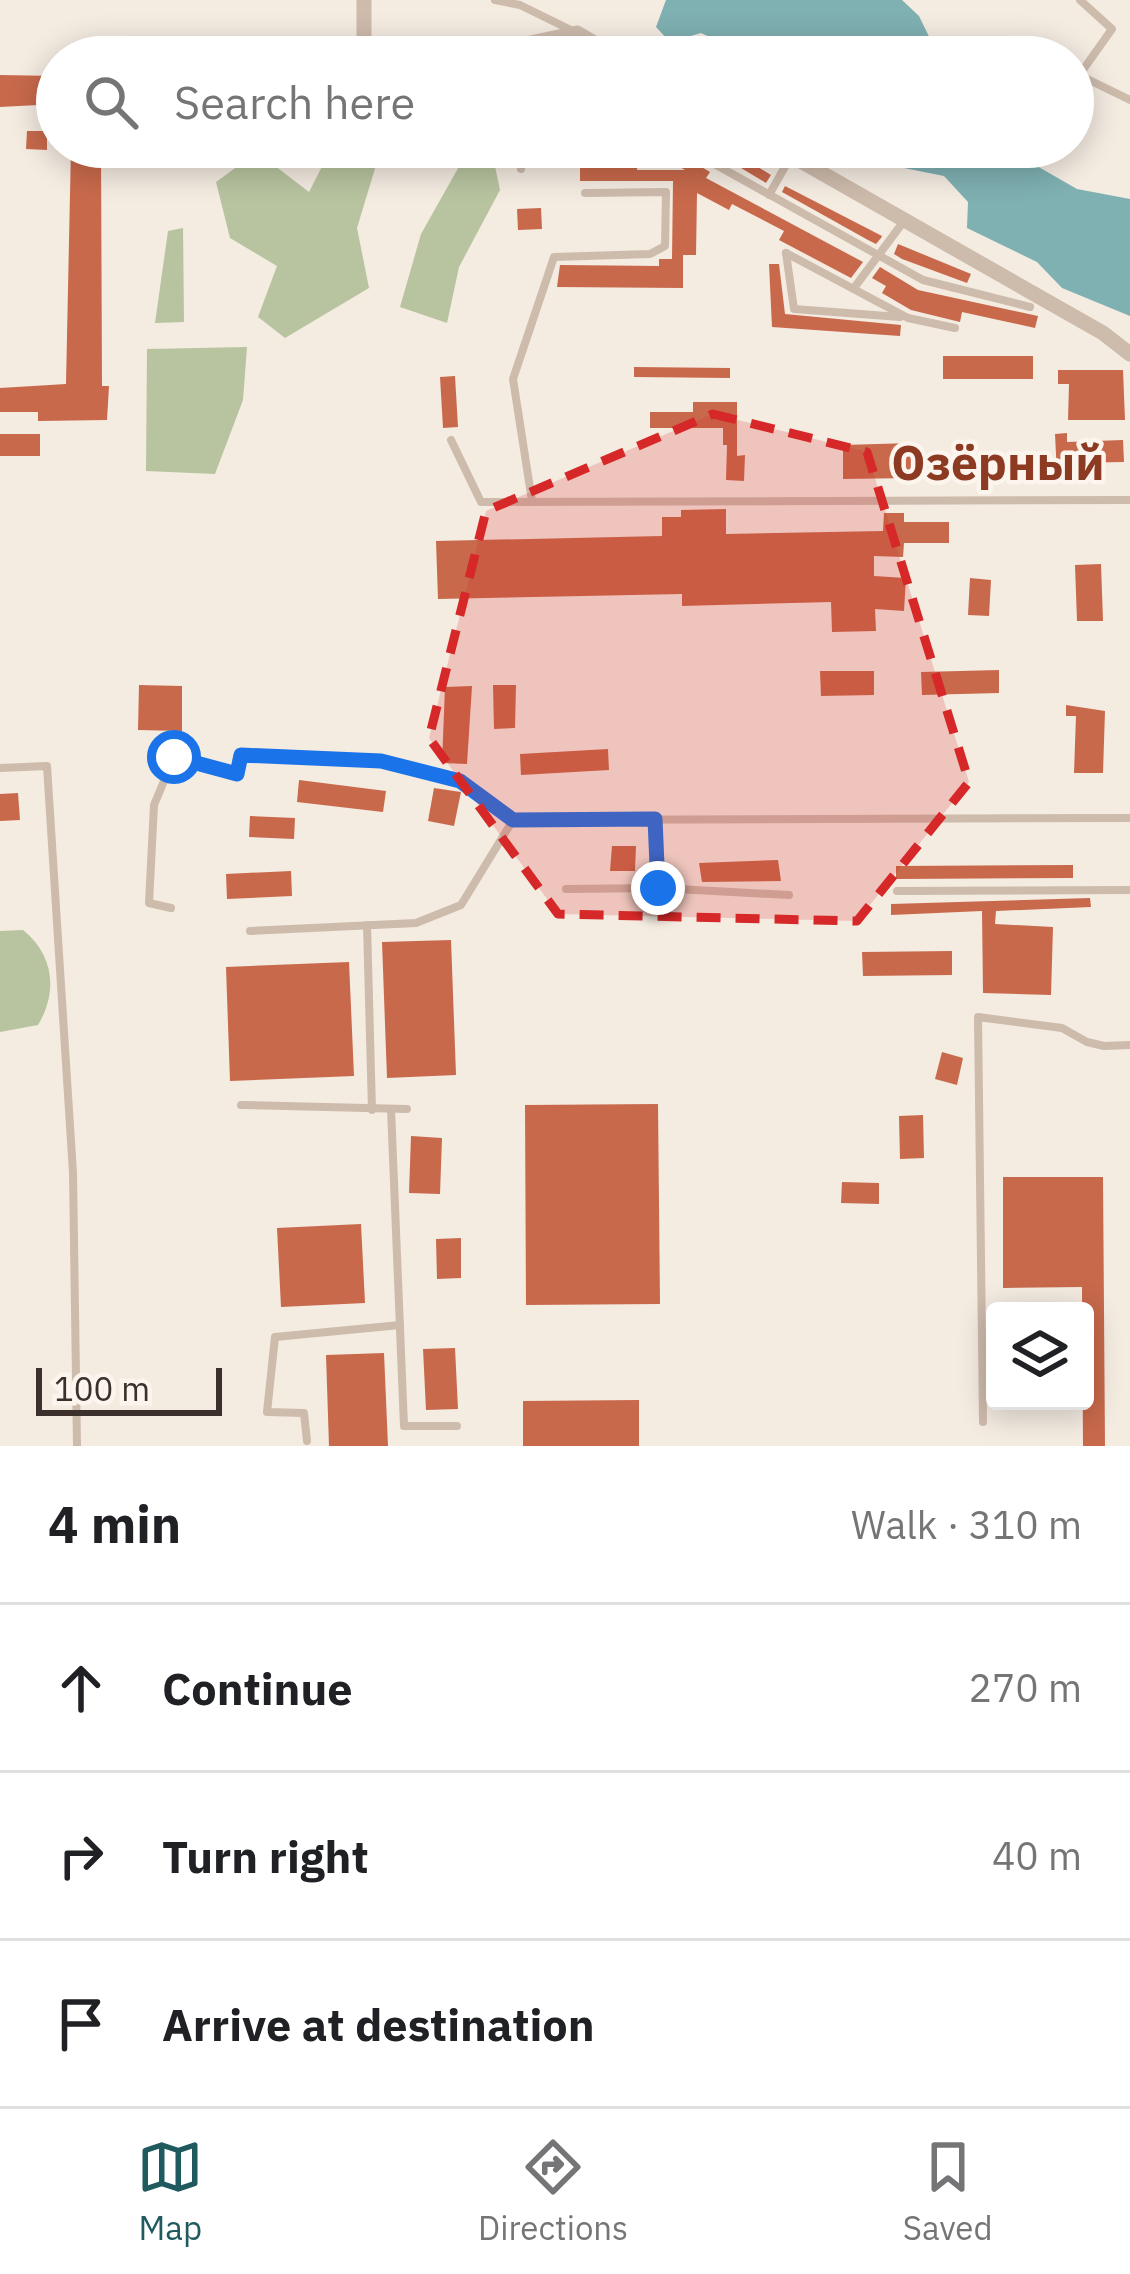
<!DOCTYPE html>
<meta charset="utf-8">
<style>
:root{--surface:#fff;--page:#f2f2f2;--text:#202124;--muted:#757577;--line:#e0e0e0;--accent:#1f5a5e}
body{margin:0;font-family:"IBM Plex Sans",sans-serif;background:var(--page);color:var(--text)}
.controls{position:absolute;right:36px;bottom:36px;display:grid;overflow:hidden;border-radius:12px;box-shadow:0 6px 30px #0003}
.controls button{width:108px;height:108px;display:grid;place-items:center;padding:0;border:0;border-bottom:3px solid var(--line);background:var(--surface);color:var(--text);font:60px sans-serif}
.scale{position:absolute;left:36px;bottom:30px;width:186px;box-sizing:border-box;padding-left:12px;border:6px solid #3b302b;border-top:0;font-size:33px;line-height:42px;white-space:nowrap;color:#3b302b;-webkit-text-stroke:9px #fbf5ee;paint-order:stroke}
.stop{position:absolute;width:36px;height:36px;margin:-27px;border:9px solid #1a73e8;border-radius:50%;background:#fff}
.stop.end{background:#1a73e8;border-color:#fff;box-shadow:0 3px 12px #0008}
.list{margin:0;padding:0;list-style:none}
h2{display:flex;justify-content:space-between;align-items:center;height:156px;margin:0;padding:0 48px;font-size:51px}
h2 small{font-size:39px;font-weight:400;color:var(--muted)}
.list li{display:grid;grid-template-columns:78px 1fr auto;gap:36px;align-items:center;box-sizing:border-box;height:168px;padding:0 48px;border-top:3px solid var(--line)}
.list b{display:block;font-size:45px;white-space:nowrap}
.list em{font-size:39px;font-style:normal;color:var(--muted)}
.icon{flex:none;width:66px;height:66px;fill:none;stroke:currentColor;stroke-width:2;stroke-linecap:round;stroke-linejoin:round}
.map{position:relative;flex:none;width:1130px;height:1446px;overflow:hidden}
.search{position:absolute;background:var(--surface);box-shadow:0 6px 30px #0003;left:36px;right:36px;top:36px;height:132px;display:flex;align-items:center;gap:30px;box-sizing:border-box;padding:0 42px;border-radius:66px;color:var(--muted);font-size:45px}
.sheet{height:660px;background:var(--surface)}
nav{display:flex;justify-content:space-around;align-items:center;box-sizing:border-box;height:168px;border-top:3px solid var(--line);background:var(--surface);font-size:33px;color:var(--muted)}
nav a{display:grid;justify-items:center;gap:6px}
nav .on{color:var(--accent)}
.map>svg:first-child{display:block}
.green{fill:#b8c4a0}
.water{fill:#7fb0b2}
.building{fill:#c8694b}
.lines{fill:none;stroke-linecap:round;stroke-linejoin:round}
.service{stroke:#cdbbac;stroke-width:8}
.minor{stroke:#cdbbac;stroke-width:15}
.route{stroke:#1a73e8;stroke-width:15}
.marked{fill:#d62828;fill-opacity:0.2;stroke:#d62828;stroke-width:9;stroke-dasharray:24 15;stroke-linejoin:round}
.labels{text-anchor:middle;dominant-baseline:central;stroke-width:9;stroke-linejoin:round;paint-order:stroke}
.district-label{font-size:48px;font-weight:bold;fill:#8c3b22;stroke:#fbf5ee}
</style>
<div class="map">
<svg width="1130" height="1446" viewBox="0 0 1130 1446">
<rect width="100%" height="100%" fill="#f4ebe1"/>
<g class="green">
<polygon points="332,147 391,147 377,162 357,228 369,288 285,338 258,317 277,266 230,238 216,182 257,152 309,192"/>
<polygon points="470,147 491,147 500,190 459,267 447,323 400,307 421,234"/>
<polygon points="183,228 184,322 155,323 168,231"/>
<polygon points="247,347 243,400 215,474 146,471 147,349"/>
<path d="M 23,930 C 54,955 58,992 38,1025 L 0,1032 L 0,931 Z"/>
</g>
<g class="water">
<polygon points="666,0 902,0 919,16 939,57 783,57 770,44 733,48 701,33 670,42 656,27"/>
<polygon points="893,147 1004,147 1077,189 1130,199 1130,316 1062,288 1037,262 967,228 968,202 944,176 894,166"/>
</g>
<g class="building">
<polygon points="989,39 1017,57 977,57"/>
<polygon points="240,42 260,43 260,57 239,57"/>
<polygon points="0,75 57,76 57,104 0,107"/>
<polygon points="27,131 47,131 47,150 26,149"/>
<polygon points="71,147 101,147 102,386 109,386 107,420 38,421 38,412 0,412 0,388 66,384"/>
<polygon points="668,147 710,172 706,178 863,262 851,278 779,240 784,231 732,204 729,210 697,193 696,255 683,255 683,288 557,287 560,265 659,266 659,259 672,259 673,181 580,181 580,153 638,153 637,170 685,170 661,156"/>
<polygon points="706,147 726,147 771,175 766,183"/>
<polygon points="785,186 882,236 881,238 876,244 868,240 782,192"/>
<polygon points="541,208 542,229 518,230 517,209"/>
<polygon points="898,244 971,274 967,283 902,259 894,254"/>
<polygon points="769,264 779,264 785,314 901,325 900,336 772,327"/>
<polygon points="880,267 918,290 1038,316 1035,328 962,312 960,322 911,310 882,293 886,286 872,278"/>
<rect x="943" y="356" width="90" height="23"/>
<polygon points="634,367 730,368 730,378 634,377"/>
<polygon points="1058,370 1123,370 1125,420 1068,420 1069,384 1058,384"/>
<polygon points="455,376 458,427 443,428 440,377"/>
<polygon points="693,402 737,402 737,456 745,455 744,481 726,480 727,445 723,445 723,428 650,428 650,412 693,412"/>
<polygon points="1067,433 1067,442 1123,440 1124,462 1068,463 1068,475 1057,475 1055,434"/>
<rect x="0" y="434" width="40" height="22"/>
<polygon points="912,443 913,478 843,479 843,445"/>
<polygon points="726,509 726,534 883,531 884,513 904,513 904,522 949,522 949,543 904,543 903,557 874,556 874,576 906,578 904,611 875,609 876,631 832,632 831,602 682,606 682,594 438,599 436,541 662,536 662,517 681,517 681,510"/>
<polygon points="1101,564 1103,621 1077,621 1075,565"/>
<polygon points="970,578 991,580 989,616 968,615"/>
<polygon points="999,670 999,693 922,695 921,672"/>
<polygon points="820,671 874,671 874,695 821,696"/>
<polygon points="139,685 182,686 182,731 138,730"/>
<polygon points="493,685 516,685 515,728 494,729"/>
<polygon points="472,686 467,764 442,763 445,687"/>
<polygon points="1066,705 1105,711 1103,773 1074,773 1076,716 1066,716"/>
<polygon points="608,749 609,770 521,775 520,754"/>
<polygon points="299,780 386,791 383,812 297,802"/>
<polygon points="434,788 461,792 454,826 428,821"/>
<polygon points="18,793 20,820 0,821 0,794"/>
<polygon points="250,816 295,818 294,839 249,837"/>
<polygon points="612,846 636,846 635,871 610,871"/>
<polygon points="778,860 781,881 702,882 699,863"/>
<polygon points="1073,865 1073,878 896,879 896,866"/>
<polygon points="291,871 292,896 227,899 226,874"/>
<polygon points="1090,898 1091,907 996,911 995,924 1053,927 1051,995 983,993 982,911 891,915 891,904"/>
<polygon points="451,940 456,1075 387,1078 382,942"/>
<polygon points="952,951 952,975 863,976 862,952"/>
<polygon points="349,962 354,1076 230,1081 226,967"/>
<polygon points="942,1052 963,1058 957,1085 935,1079"/>
<polygon points="658,1104 660,1304 526,1305 525,1105"/>
<polygon points="923,1115 924,1158 900,1159 899,1116"/>
<polygon points="411,1136 442,1138 440,1194 409,1193"/>
<polygon points="1003,1177 1103,1177 1105,1446 1083,1446 1082,1287 1003,1288"/>
<polygon points="842,1182 879,1183 879,1204 841,1203"/>
<polygon points="361,1224 365,1303 281,1307 277,1228"/>
<polygon points="461,1238 461,1278 437,1279 436,1239"/>
<polygon points="455,1348 458,1409 426,1410 423,1349"/>
<polygon points="384,1353 388,1446 329,1446 326,1355"/>
<polygon points="639,1400 639,1446 523,1446 523,1401"/>
</g>
<g class="lines">
<g class="service">
<polyline points="495,0 520,5 577,33 573,57"/>
<polyline points="543,57 546,40"/>
<polyline points="1081,76 1130,100"/>
<polyline points="1073,84 1112,29 1080,0"/>
<polyline points="694,147 709,161 923,280 1030,307"/>
<polyline points="521,169 525,147"/>
<polyline points="769,195 791,156"/>
<polyline points="786,253 908,318 955,328"/>
<polyline points="786,253 794,309 900,317"/>
<polyline points="854,288 904,221"/>
<polyline points="451,440 481,502 1130,500"/>
<polyline points="532,501 513,379 554,257 650,254 665,246 666,192 585,193"/>
<polyline points="0,768 47,766 73,1173 77,1446"/>
<polyline points="655,819 658,888"/>
<polyline points="566,889 658,888 789,895"/>
<polyline points="897,891 1130,890"/>
<polyline points="171,908 149,903 154,805 174,757 237,774 241,755 381,761 460,781 513,820 1130,818"/>
<polyline points="367,925 372,1110"/>
<polyline points="250,931 416,923 461,905 513,820"/>
<polyline points="241,1105 407,1109"/>
<polyline points="391,1109 404,1426 457,1426"/>
<polyline points="983,1422 978,1017 1062,1028 1087,1042 1104,1046 1130,1045"/>
<polyline points="307,1441 304,1413 267,1412 275,1337 400,1325"/>
</g>
<g class="minor">
<polyline points="364,0 364,57"/>
<polyline points="466,57 577,33 618,57"/>
<polyline points="776,147 1103,333 1130,354"/>
</g>
</g>
<g class="lines">
<polyline class="route" points="174,757 237,774 241,755 381,761 460,781 513,820 655,819 658,888"/>
</g>
<path class="marked" d="M 713,414 L 867,452 L 969,782 L 857,921 L 558,914 L 429,738 L 486,511 Z"/>
<g class="labels">
<g class="district-label">
<text x="998" y="462">Озёрный</text>
</g>
</g>
</svg>
<div class="controls">
<button><svg class="icon" aria-label="layers" viewBox="0 0 24 24"><path d="M12 4l9 5-9 5-9-5zM3 14l9 5 9-5"/></svg></button>
</div>
<div class="scale">100 m</div>
<div class="stop" style="left:174px;top:757px"></div>
<div class="stop end" style="left:658px;top:888px"></div>
<div class="search"><svg class="icon" aria-label="search" viewBox="0 0 24 24"><circle cx="10" cy="10" r="6"/><path d="M15 15l6 6"/></svg>Search here</div>
</div>
<section class="sheet">
<h2>4 min<small>Walk · 310 m</small></h2>
<ul class="list">
<li><svg class="icon" aria-label="ahead" viewBox="0 0 24 24"><path d="M12 20V5M6 11l6-6 6 6"/></svg><div><b>Continue</b></div><em>270 m</em></li>
<li><svg class="icon" aria-label="right" viewBox="0 0 24 24"><path d="M7 20v-9h11M14 6l5 5-5 5"/></svg><div><b>Turn right</b></div><em>40 m</em></li>
<li><svg class="icon" aria-label="arrive" viewBox="0 0 24 24"><path d="M6 21V4h12l-3 4 3 4H6"/></svg><div><b>Arrive at destination</b></div></li>
</ul>
</section>
<nav>
<a class="on"><svg class="icon" aria-label="map" viewBox="0 0 24 24"><path d="M3 6l6-2 6 2 6-2v14l-6 2-6-2-6 2zM9 4v14M15 6v14"/></svg>Map</a>
<a><svg class="icon" aria-label="directions" viewBox="0 0 24 24"><path d="M12 3l9 9-9 9-9-9zM9 14v-3h6M13 9l2 2-2 2"/></svg>Directions</a>
<a><svg class="icon" aria-label="saved" viewBox="0 0 24 24"><path d="M7 4h10v16l-5-4-5 4z"/></svg>Saved</a>
</nav>
